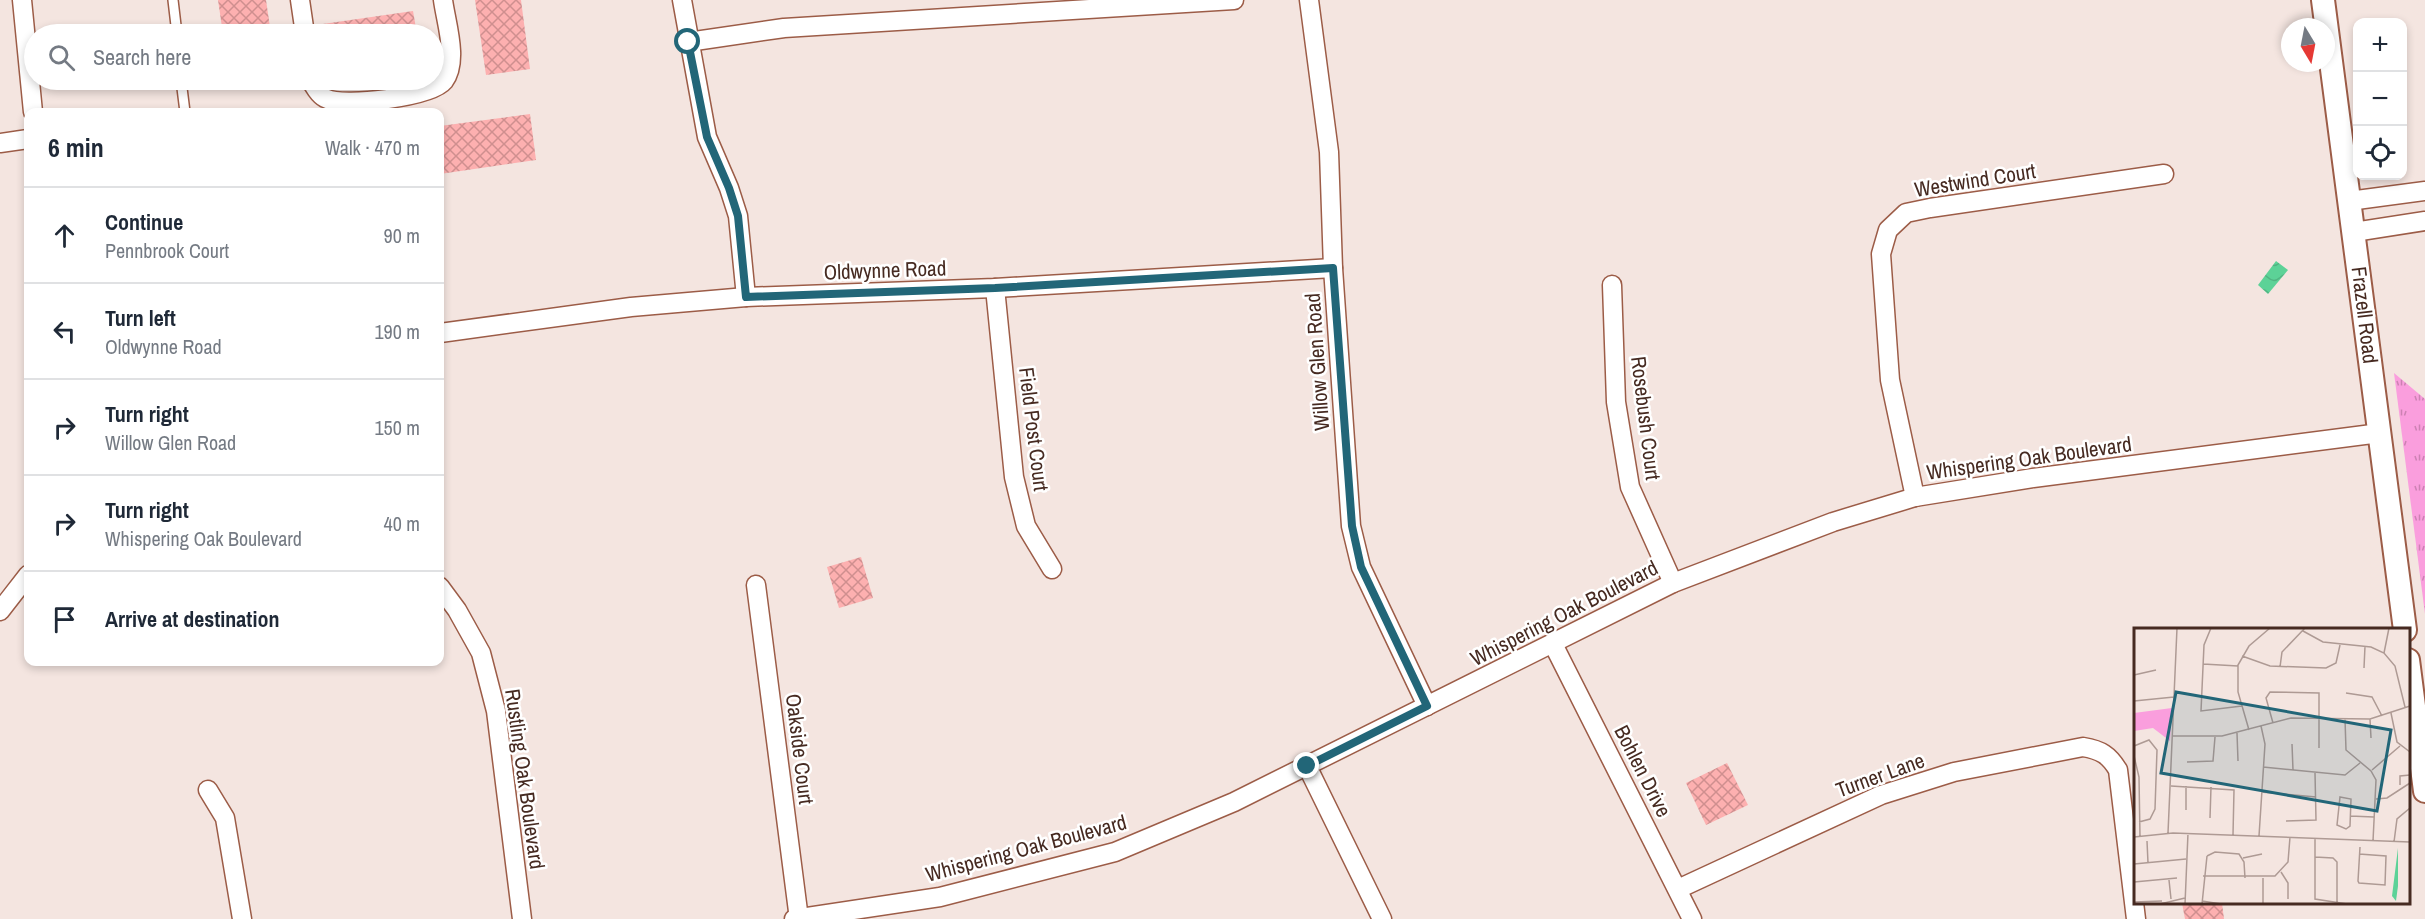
<!DOCTYPE html>
<meta charset="utf-8">
<style>
:root{--surface:#fff;--page:#f2f2f3;--text:#1f2937;--muted:#747a83;--line:#e0e1e3}
body{margin:0;font-family:"Archivo Narrow",sans-serif;background:var(--page);color:var(--text)}
.controls{position:absolute;right:18px;top:18px;display:grid;overflow:hidden;border-radius:12px;box-shadow:0 3px 9px #0003}
.controls button{width:54px;height:54px;display:grid;place-items:center;padding:0;border:0;border-bottom:2px solid var(--line);background:var(--surface);color:var(--text);font:30px sans-serif}
.compass{position:absolute;left:2281px;top:18px;width:54px;height:54px;border-radius:50%;background:var(--surface);box-shadow:0 3px 9px #0003;rotate:170deg}
.stop{position:absolute;width:18px;height:18px;margin:-14px;border:4px solid #226678;border-radius:50%;background:#fff}
.stop.end{background:#226678;border-color:#fff;box-shadow:0 2px 6px #0008}
.list{margin:0;padding:0;list-style:none}
h2{display:flex;justify-content:space-between;align-items:center;height:78px;margin:0;padding:0 24px;font-size:26px}
h2 small{font-size:20px;font-weight:400;color:var(--muted)}
.list li{display:grid;grid-template-columns:39px 1fr auto;gap:18px;align-items:center;box-sizing:border-box;height:96px;padding:0 24px;border-top:2px solid var(--line)}
.list b{display:block;font-size:22px;white-space:nowrap}
.list p{margin:0;font-size:20px;white-space:nowrap;color:var(--muted)}
.list em{font-size:20px;font-style:normal;color:var(--muted)}
.icon{flex:none;width:33px;height:33px;fill:none;stroke:currentColor;stroke-width:2;stroke-linecap:round;stroke-linejoin:round}
.map{position:relative;flex:none;width:2425px;height:919px;overflow:hidden}
.search{position:absolute;background:var(--surface);box-shadow:0 3px 9px #0003;left:24px;top:24px;width:420px;height:66px;display:flex;align-items:center;gap:15px;box-sizing:border-box;padding:0 21px;border-radius:33px;color:var(--muted);font-size:22px}
.panel{position:absolute;background:var(--surface);box-shadow:0 3px 9px #0003;left:24px;top:108px;width:420px;height:558px;border-radius:12px}
.map>svg:first-child{display:block}
.grass{fill:url(#grass-tufts)}
.water{fill:url(#water-waves)}
.building{fill:url(#building-cross-hatch)}
.lines{fill:none;stroke-linecap:round;stroke-linejoin:round}
.service-casing{stroke:#9c5c47;stroke-width:12}
.minor-casing{stroke:#9c5c47;stroke-width:21}
.tertiary-casing{stroke:#9c5c47;stroke-width:26}
.service{stroke:#fff;stroke-width:9}
.minor{stroke:#fff;stroke-width:18}
.tertiary{stroke:#fff;stroke-width:22}
.route{stroke:#226678;stroke-width:8}
.labels{text-anchor:middle;dominant-baseline:central;stroke-width:5;stroke-linejoin:round;paint-order:stroke}
.street-label{font-size:21px;fill:#462a21;stroke:#fff}
.inset-road{fill:none;stroke:#ae9a94;stroke-width:1.5}
.view{fill:#226678;fill-opacity:0.15;stroke:#226678;stroke-width:3}
.inset-edge{fill:none;stroke:#462a21;stroke-width:3}
</style>
<div class="map">
<svg width="2425" height="919" viewBox="0 0 2425 919">
<defs>
<pattern id="grass-tufts" width="24" height="20" patternUnits="userSpaceOnUse" patternTransform="scale(1.5)"><rect width="24" height="20" fill="#fa9edd"/><path d="M3 7l-1-3M5 7V3M7 7l1-3M15 17l-1-3M17 17v-4M19 17l1-3" fill="none" stroke="#cc81b3"/></pattern>
<pattern id="water-waves" width="16" height="10" patternUnits="userSpaceOnUse" patternTransform="scale(1.5)"><rect width="16" height="10" fill="#5cd297"/><path d="M0 5q4-4 8 0t8 0" fill="none" stroke="#51b482"/></pattern>
<pattern id="building-cross-hatch" width="8" height="8" patternUnits="userSpaceOnUse" patternTransform="scale(1.5)"><rect width="8" height="8" fill="#fdb0b0"/><path d="M0 0l8 8M0 8l8-8" fill="none" stroke="#cf8f8f"/></pattern>
</defs>
<rect width="100%" height="100%" fill="#f4e5e0"/>
<polygon class="grass" points="2394,373 2425,399 2425,614"/>
<polygon class="water" points="2276,261 2288,270 2268,294 2258,285"/>
<g class="building">
<polygon points="218,0 266,0 271,34 223,34"/>
<polygon points="475,0 521,0 530,69 486,75"/>
<polygon points="413,11 417,34 317,34 316,25"/>
<polygon points="530,114 536,160 440,174 440,126"/>
<polygon points="861,557 873,598 839,608 827,567"/>
<polygon points="1727,763 1748,805 1706,825 1686,783"/>
<polygon points="2182,903 2222,903 2224,919 2185,919"/>
</g>
<g class="lines">
<g class="service-casing">
<g id="service">
<polyline points="173,0 177,34"/>
<polyline points="181,80 185,112"/>
</g>
</g>
<g class="minor-casing">
<g id="minor">
<polyline points="22,0 33,112"/>
<polyline points="300,0 305,34"/>
<polyline points="682,0 707,137 729,188 738,216 746,297"/>
<polyline points="1309,0 1329,152 1333,268 1351,526 1361,567 1427,706"/>
<polyline points="688,42 784,28 1234,0"/>
<path d="M 311,80 C 313,85 319,95 325,98 C 342,108 431,97 444,81 C 459,61 446,23 443,0"/>
<polyline points="0,143 28,139"/>
<polyline points="2349,201 2425,191"/>
<polyline points="2354,232 2425,221"/>
<polyline points="1612,285 1616,402 1630,487 1673,583"/>
<polyline points="995,288 1014,477 1026,526 1052,569"/>
<polyline points="440,333 631,307 746,297 995,288 1333,268"/>
<polyline points="1915,497 1890,380 1881,254 1888,230 1906,213 1930,208 2164,174"/>
<polyline points="756,585 799,919"/>
<polyline points="440,587 457,610 481,653 496,711 522,919"/>
<polyline points="0,611 28,575"/>
<polyline points="1553,644 1692,919"/>
<polyline points="1307,766 1382,919"/>
<polyline points="208,790 225,818 242,919"/>
<path d="M 1678,889 L 1881,795 L 1954,772 L 2083,747 C 2101,750 2109,755 2118,770 L 2136,919"/>
<polyline points="794,919 940,897 1115,852 1234,802 1673,583 1833,522 1915,497 2033,478 2380,433"/>
</g>
</g>
<g class="tertiary-casing">
<g id="tertiary">
<polyline points="2323,0 2405,630"/>
<polyline points="2408,660 2425,791"/>
</g>
</g>
<use href="#service" class="service"/>
<use href="#minor" class="minor"/>
<use href="#tertiary" class="tertiary"/>
</g>
<g class="lines">
<polyline class="route" points="688,42 707,137 729,188 738,216 746,297 995,288 1333,268 1352,526 1361,567 1427,706 1307,766"/>
</g>
<g class="labels">
<g class="street-label">
<text transform="translate(1975 180) rotate(-9)">Westwind Court</text>
<text transform="translate(885 270) rotate(-2)">Oldwynne Road</text>
<text transform="translate(2365 315) rotate(83)">Frazell Road</text>
<text transform="translate(1317 362) rotate(-94)">Willow Glen Road</text>
<text transform="translate(1646 418) rotate(83)">Rosebush Court</text>
<text transform="translate(1034 429) rotate(83)">Field Post Court</text>
<text transform="translate(2029 458) rotate(-8)">Whispering Oak Boulevard</text>
<text transform="translate(1564 613) rotate(-27)">Whispering Oak Boulevard</text>
<text transform="translate(800 749) rotate(83)">Oakside Court</text>
<text transform="translate(1643 771) rotate(63)">Bohlen Drive</text>
<text transform="translate(1880 775) rotate(-20)">Turner Lane</text>
<text transform="translate(525 779) rotate(82)">Rustling Oak Boulevard</text>
<text transform="translate(1026 848) rotate(-15)">Whispering Oak Boulevard</text>
</g>
</g>
<g transform="translate(2134 628)">
<rect width="276" height="276" fill="#f4e5e0"/>
<path d="M 38,80 L 36,113 L 19,100 L 0,103 L 0,85 Z" fill="#fa9edd"/>
<path d="M 264,220 L 264,258 L 262,273 L 258,268 Z" fill="#5cd297"/>
<path class="inset-road" d="M 77,0 L 70,17 L 67,83 L 108,78M 169,3 L 189,14 L 237,19 L 250,25 L 261,38 L 271,79M 250,25 L 255,0M 108,28 L 136,38 L 192,40 L 202,35 L 206,17M 69,36 L 104,38M 146,39 L 148,24 L 171,0M 230,40 L 231,18M 0,47 L 22,42M 212,65 L 238,69 L 248,88M 0,73 L 40,69M 257,85 L 263,114 L 276,124M 211,91 L 212,122 L 237,143 L 242,152 L 239,213M 236,91 L 237,110M 139,95 L 132,70 L 136,64 L 185,65 L 185,120M 115,102 L 104,64 L 104,37 L 115,18 L 136,0M 103,105 L 104,133M 38,108 L 88,108 L 157,90 L 236,91 L 276,78M 158,116 L 159,142M 0,118 L 15,112 L 23,122 L 21,181 L 16,191 L 5,194M 0,128 L 5,149 L 6,209M 53,134 L 79,133 L 81,109M 129,139 L 211,147 L 226,135M 238,142 L 266,118M 266,157 L 266,148 L 276,147M 37,158 L 100,162 L 99,207M 127,164 L 182,169M 206,169 L 217,171 L 216,198 L 212,201 L 203,197 ZM 242,171 L 253,170 L 276,155M 52,182 L 52,158M 216,188 L 240,189M 76,190 L 77,159M 152,193 L 182,192 L 181,145M 34,205 L 43,0M 125,208 L 131,116 L 127,98M 0,209 L 39,205 L 276,214M 181,211 L 181,271 L 213,276M 13,213 L 14,235M 260,214 L 263,191 L 276,180M 225,226 L 252,228 L 251,257 L 225,255 L 224,253 L 226,219M 73,228 L 81,224 L 105,226 L 110,234 L 111,250M 181,229 L 199,230 L 203,234 L 203,275M 109,230 L 128,226M 0,236 L 52,231M 147,244 L 154,255 L 154,271M 69,248 L 141,248 L 154,234 L 156,209M 35,252 L 37,271M 0,254 L 43,250M 68,273 L 87,276M 0,274 L 28,273M 26,276 L 51,270M 51,276 L 54,205M 68,276 L 73,228M 129,276 L 129,250"/>
<path class="view" d="M 42,64 L 257,102 L 243,183 L 27,145 Z"/>
<rect width="276" height="276" class="inset-edge"/>
</g>
</svg>
<div class="controls">
<button>+</button>
<button>−</button>
<button><svg class="icon" aria-label="locate" viewBox="0 0 24 24"><circle cx="12" cy="12" r="6"/><path d="M12 2v4M12 18v4M2 12h4M18 12h4"/></svg></button>
</div>
<svg class="compass" viewBox="-18 -18 36 36"><path d="M0-13l5 13h-10z" fill="#e53935"/><path d="M0 13l5-13h-10z" fill="#747a83"/></svg>
<div class="stop" style="left:688px;top:42px"></div>
<div class="stop end" style="left:1307px;top:766px"></div>
<div class="search"><svg class="icon" aria-label="search" viewBox="0 0 24 24"><circle cx="10" cy="10" r="6"/><path d="M15 15l6 6"/></svg>Search here</div>
<section class="panel">
<h2>6 min<small>Walk · 470 m</small></h2>
<ul class="list">
<li><svg class="icon" aria-label="ahead" viewBox="0 0 24 24"><path d="M12 20V5M6 11l6-6 6 6"/></svg><div><b>Continue</b><p>Pennbrook Court</p></div><em>90 m</em></li>
<li><svg class="icon" aria-label="left" viewBox="0 0 24 24"><path d="M17 20v-9H6M10 6l-5 5 5 5"/></svg><div><b>Turn left</b><p>Oldwynne Road</p></div><em>190 m</em></li>
<li><svg class="icon" aria-label="right" viewBox="0 0 24 24"><path d="M7 20v-9h11M14 6l5 5-5 5"/></svg><div><b>Turn right</b><p>Willow Glen Road</p></div><em>150 m</em></li>
<li><svg class="icon" aria-label="right" viewBox="0 0 24 24"><path d="M7 20v-9h11M14 6l5 5-5 5"/></svg><div><b>Turn right</b><p>Whispering Oak Boulevard</p></div><em>40 m</em></li>
<li><svg class="icon" aria-label="arrive" viewBox="0 0 24 24"><path d="M6 21V4h12l-3 4 3 4H6"/></svg><div><b>Arrive at destination</b></div></li>
</ul>
</section>
</div>
